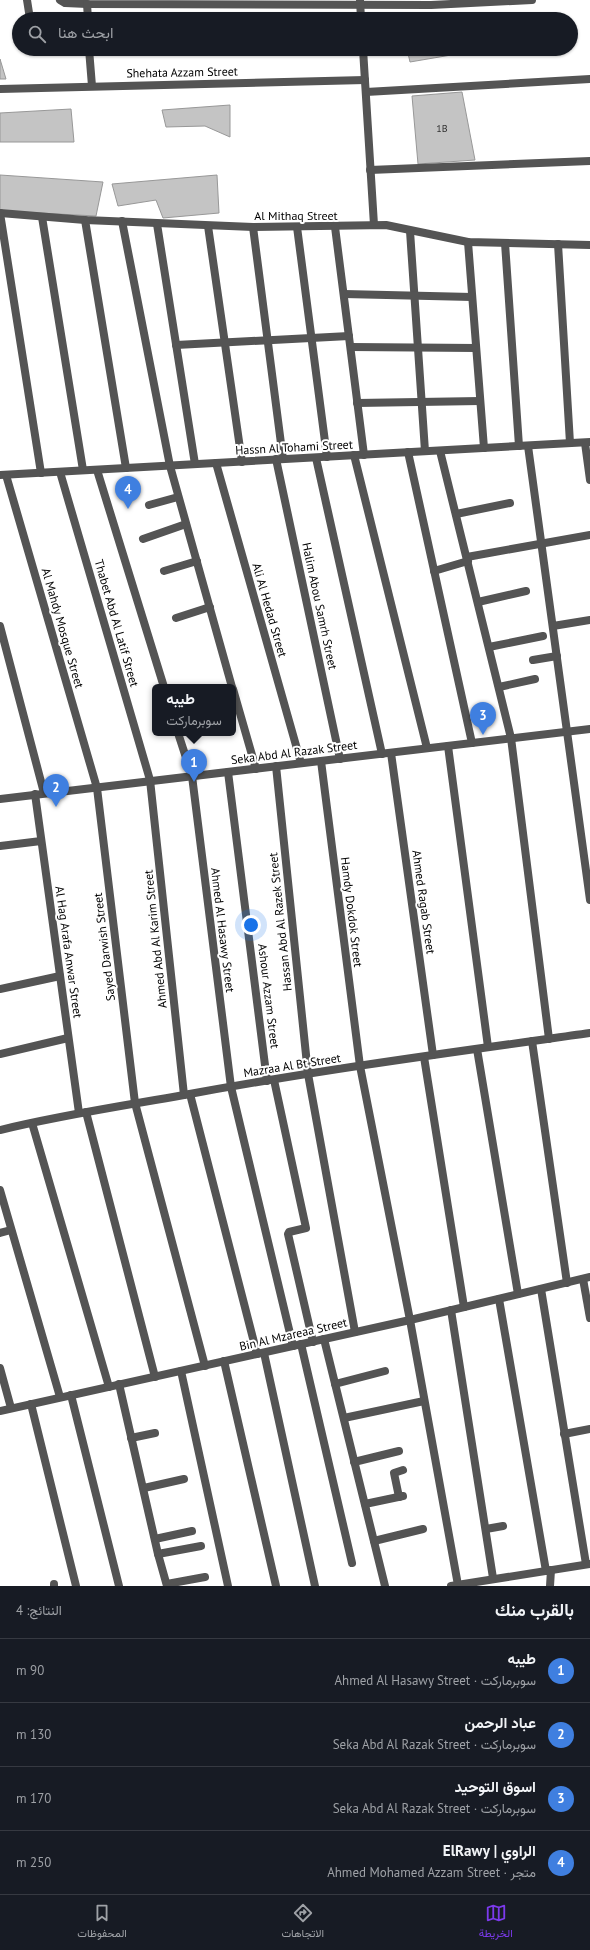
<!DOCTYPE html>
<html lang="ar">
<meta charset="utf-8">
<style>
:root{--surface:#171b24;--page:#242831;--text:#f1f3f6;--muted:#9ea1a6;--line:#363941;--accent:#7c3aed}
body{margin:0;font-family:"PT Sans",Vazirmatn,sans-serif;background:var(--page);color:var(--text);direction:rtl}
.you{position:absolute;left:251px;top:925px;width:14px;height:14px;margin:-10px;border:3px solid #fff;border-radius:50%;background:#1a73e8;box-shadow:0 0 0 6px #1a73e833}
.badge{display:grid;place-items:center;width:26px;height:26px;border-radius:50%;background:var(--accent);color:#fff;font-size:13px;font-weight:700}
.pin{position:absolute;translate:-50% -33px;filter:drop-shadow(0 1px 2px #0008)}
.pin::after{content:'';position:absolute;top:21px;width:14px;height:12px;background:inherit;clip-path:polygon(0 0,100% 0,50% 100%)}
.popup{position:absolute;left:152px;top:684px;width:84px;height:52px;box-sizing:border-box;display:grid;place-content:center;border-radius:6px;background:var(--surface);filter:drop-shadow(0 1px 3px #0005);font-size:13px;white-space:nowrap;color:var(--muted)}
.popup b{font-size:15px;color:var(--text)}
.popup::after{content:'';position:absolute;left:50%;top:100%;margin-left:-8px;border:8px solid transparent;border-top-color:var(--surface)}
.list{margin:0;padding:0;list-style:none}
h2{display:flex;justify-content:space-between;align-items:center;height:52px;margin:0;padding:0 16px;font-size:17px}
h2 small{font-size:13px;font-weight:400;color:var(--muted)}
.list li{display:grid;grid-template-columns:26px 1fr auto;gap:12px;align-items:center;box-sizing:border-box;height:64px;padding:0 16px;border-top:1px solid var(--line)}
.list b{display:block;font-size:15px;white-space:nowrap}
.list p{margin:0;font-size:13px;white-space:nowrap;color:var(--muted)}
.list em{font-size:13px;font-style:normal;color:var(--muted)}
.icon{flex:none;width:22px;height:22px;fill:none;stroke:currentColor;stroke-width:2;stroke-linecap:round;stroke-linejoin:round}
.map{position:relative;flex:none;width:590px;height:1586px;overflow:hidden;direction:ltr}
.search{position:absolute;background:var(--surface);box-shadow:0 1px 3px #0004;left:12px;right:12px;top:12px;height:44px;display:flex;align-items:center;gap:10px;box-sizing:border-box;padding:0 14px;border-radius:22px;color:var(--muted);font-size:15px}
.sheet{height:308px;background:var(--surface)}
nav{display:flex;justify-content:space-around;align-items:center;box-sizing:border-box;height:56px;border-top:1px solid var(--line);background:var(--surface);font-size:11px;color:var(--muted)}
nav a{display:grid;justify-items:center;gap:2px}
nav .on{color:var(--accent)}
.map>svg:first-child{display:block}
.building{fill:#c4c4c4;stroke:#989898}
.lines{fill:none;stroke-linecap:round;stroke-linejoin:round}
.minor{stroke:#545454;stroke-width:8}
.labels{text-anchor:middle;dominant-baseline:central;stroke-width:4;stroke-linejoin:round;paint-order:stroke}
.number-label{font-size:10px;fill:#313131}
.street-label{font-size:12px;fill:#000;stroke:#fff}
</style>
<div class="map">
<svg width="590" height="1586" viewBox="0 0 590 1586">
<rect width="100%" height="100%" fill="#fff"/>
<g class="building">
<polygon points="445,13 447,19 400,18"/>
<polygon points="407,49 455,49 457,54 410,62"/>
<polygon points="0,59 6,79 0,79"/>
<polygon points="462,92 475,160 418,164 412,96"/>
<polygon points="230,105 230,137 205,126 166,127 162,110"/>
<polygon points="71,109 74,142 0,142 0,113"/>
<polygon points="0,175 103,182 96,216 0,211"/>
<polygon points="217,175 219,213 163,218 156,200 118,206 112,184"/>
</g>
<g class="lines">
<g class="minor">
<polyline points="27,0 30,19"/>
<polyline points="60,0 65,3 87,4 431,5 532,0"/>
<polyline points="360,0 361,19"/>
<polyline points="87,4 88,19"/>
<polyline points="89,49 92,86"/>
<polyline points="363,49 374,225"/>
<polyline points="0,89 365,80"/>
<polyline points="366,92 590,79"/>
<polyline points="370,170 590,161"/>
<polyline points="0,213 85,220 253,227 386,225 468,242 590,245"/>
<polyline points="0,213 41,473"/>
<polyline points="42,217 83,470"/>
<polyline points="85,220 126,468"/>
<polyline points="122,221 170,466 232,687"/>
<polyline points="157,224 195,464"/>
<polyline points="208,226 242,462"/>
<polyline points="253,227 283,459"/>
<polyline points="297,227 327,457"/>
<polyline points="335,227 364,455"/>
<polyline points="410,231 425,451"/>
<polyline points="468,242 484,448"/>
<polyline points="505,243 519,446"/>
<polyline points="558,244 570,443"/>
<polyline points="344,294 472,297"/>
<polyline points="176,345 349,336"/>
<polyline points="351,347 476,348"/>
<polyline points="357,403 480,401"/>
<polyline points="585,443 590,480"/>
<polyline points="528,446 590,900"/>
<polyline points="440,451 511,738 549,1039"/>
<polyline points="408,452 472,743"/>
<polyline points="354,455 427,748"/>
<polyline points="316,458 382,754"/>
<polyline points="276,459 340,759"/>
<polyline points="216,463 301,763"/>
<polyline points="97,470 164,687"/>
<polyline points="60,472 150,780 184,1095"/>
<polyline points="0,475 590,442"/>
<polyline points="6,475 97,788 135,1103 205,1366"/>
<polyline points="149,505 178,497"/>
<polyline points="456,514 510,503"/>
<polyline points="143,539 186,524"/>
<polyline points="467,557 590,535"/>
<polyline points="164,571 197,561"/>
<polyline points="434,571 468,561"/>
<polyline points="478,602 526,591"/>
<polyline points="176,618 210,607"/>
<polyline points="0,626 44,793"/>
<polyline points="553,626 590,620"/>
<polyline points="489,647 543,636"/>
<polyline points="533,660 557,656"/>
<polyline points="499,687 535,679"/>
<polyline points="233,689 256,769"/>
<polyline points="178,733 192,776 231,1087 293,1346"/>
<polyline points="448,746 488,1047"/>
<polyline points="391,753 433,1055"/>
<polyline points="321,761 360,1066 410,1320 458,1585"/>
<polyline points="276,766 308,1074 355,1332"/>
<polyline points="228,772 267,1081"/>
<polyline points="35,794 79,1113"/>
<polyline points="0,799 590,729"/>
<polyline points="0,846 41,841"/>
<polyline points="0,989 60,976"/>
<polyline points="532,1041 567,1283"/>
<polyline points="477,1049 518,1294"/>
<polyline points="0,1054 68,1038"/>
<polyline points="424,1057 464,1307"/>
<polyline points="274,1080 306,1228 289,1232 288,1234 313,1342"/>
<polyline points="190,1094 257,1354"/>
<polyline points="86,1112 155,1377"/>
<polyline points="32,1123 109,1387"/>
<path d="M 0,1130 C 61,1115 122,1106 184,1095 C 319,1070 454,1052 590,1033"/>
<polyline points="0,1190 60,1397"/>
<polyline points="0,1233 11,1230"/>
<polyline points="583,1279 590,1318"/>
<polyline points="541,1289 586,1564"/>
<polyline points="499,1299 546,1571"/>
<polyline points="451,1310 493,1578"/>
<polyline points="324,1339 385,1586"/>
<polyline points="301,1344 352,1563"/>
<polyline points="264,1353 315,1586"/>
<polyline points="224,1361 276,1586"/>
<polyline points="0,1368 11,1408"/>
<polyline points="181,1371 228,1586"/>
<polyline points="119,1384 158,1554 167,1586"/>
<polyline points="335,1384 385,1371"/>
<polyline points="71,1395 119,1586"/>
<polyline points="31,1404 76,1586"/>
<polyline points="0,1411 410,1320 590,1277"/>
<polyline points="344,1418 424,1401"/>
<polyline points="564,1434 590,1429"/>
<polyline points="131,1438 155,1433"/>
<polyline points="354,1462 399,1451"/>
<polyline points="144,1488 184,1479"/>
<polyline points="399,1497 394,1473 403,1470"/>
<polyline points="365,1504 403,1496"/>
<polyline points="486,1529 503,1526"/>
<polyline points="155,1539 192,1531"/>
<polyline points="374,1541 423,1529"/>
<polyline points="158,1554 201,1546"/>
<polyline points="54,1584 54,1586"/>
<polyline points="167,1584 205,1577"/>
<polyline points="451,1586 590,1564"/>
<polyline points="550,1586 551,1570"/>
</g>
</g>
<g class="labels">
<g class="number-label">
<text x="442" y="128">1B</text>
</g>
<g class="street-label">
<text transform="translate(182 72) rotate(-1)">Shehata Azzam Street</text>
<text x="296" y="215">Al Mithaq Street</text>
<text transform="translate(294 447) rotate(-3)">Hassn Al Tohami Street</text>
<text transform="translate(320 606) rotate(78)">Halim Abou Samrh Street</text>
<text transform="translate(270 610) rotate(74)">Ali Al Hedad Street</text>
<text transform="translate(117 623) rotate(74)">Thabet Abd Al Latif Street</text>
<text transform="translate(63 628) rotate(74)">Al Mahdy Mosque Street</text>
<text transform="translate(294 752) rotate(-7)">Seka Abd Al Razak Street</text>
<text transform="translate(424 902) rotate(82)">Ahmed Ragab Street</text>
<text transform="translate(352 912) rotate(83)">Hamdy Dokdok Street</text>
<text transform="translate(280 922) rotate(-96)">Hassan Abd Al Razek Street</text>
<text transform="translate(223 930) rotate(83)">Ahmed Al Hasawy Street</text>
<text transform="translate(155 939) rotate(-96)">Ahmed Abd Al Karim Street</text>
<text transform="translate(104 947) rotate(-97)">Sayed Darwish Street</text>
<text transform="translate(69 952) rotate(82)">Al Hag Arafa Anwar Street</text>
<text transform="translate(269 996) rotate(83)">Ashour Azzam Street</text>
<text transform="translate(292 1065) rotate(-9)">Mazraa Al Bt Street</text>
<text transform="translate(293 1334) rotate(-13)">Bin Al Mzareaa Street</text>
</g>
</g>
</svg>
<div class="you"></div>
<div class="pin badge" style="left:194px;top:782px;background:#3f7fe0">1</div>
<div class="popup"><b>طيبه</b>سوبرماركت</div>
<div class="pin badge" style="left:56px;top:807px;background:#3f7fe0">2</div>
<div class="pin badge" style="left:483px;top:735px;background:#3f7fe0">3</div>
<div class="pin badge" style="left:128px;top:509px;background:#3f7fe0">4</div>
<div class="search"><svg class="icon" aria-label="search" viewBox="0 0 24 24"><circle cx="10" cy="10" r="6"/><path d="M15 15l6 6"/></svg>ابحث هنا</div>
</div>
<section class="sheet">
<h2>بالقرب منك<small>النتائج: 4</small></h2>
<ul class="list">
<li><span class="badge" style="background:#3f7fe0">1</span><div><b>طيبه</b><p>سوبرماركت · Ahmed Al Hasawy Street</p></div><em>90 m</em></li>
<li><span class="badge" style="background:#3f7fe0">2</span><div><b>عباد الرحمن</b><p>سوبرماركت · Seka Abd Al Razak Street</p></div><em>130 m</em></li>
<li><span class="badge" style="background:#3f7fe0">3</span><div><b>اسوق التوحيد</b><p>سوبرماركت · Seka Abd Al Razak Street</p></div><em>170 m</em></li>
<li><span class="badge" style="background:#3f7fe0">4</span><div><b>الراوي | ElRawy</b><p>متجر · Ahmed Mohamed Azzam Street</p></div><em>250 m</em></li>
</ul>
</section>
<nav>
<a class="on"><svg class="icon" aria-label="map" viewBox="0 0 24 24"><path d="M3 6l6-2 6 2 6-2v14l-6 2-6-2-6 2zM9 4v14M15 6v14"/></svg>الخريطة</a>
<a><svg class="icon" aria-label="directions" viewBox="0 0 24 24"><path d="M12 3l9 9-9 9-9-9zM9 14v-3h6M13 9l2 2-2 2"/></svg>الاتجاهات</a>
<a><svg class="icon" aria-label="saved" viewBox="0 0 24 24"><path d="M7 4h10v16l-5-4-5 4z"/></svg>المحفوظات</a>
</nav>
